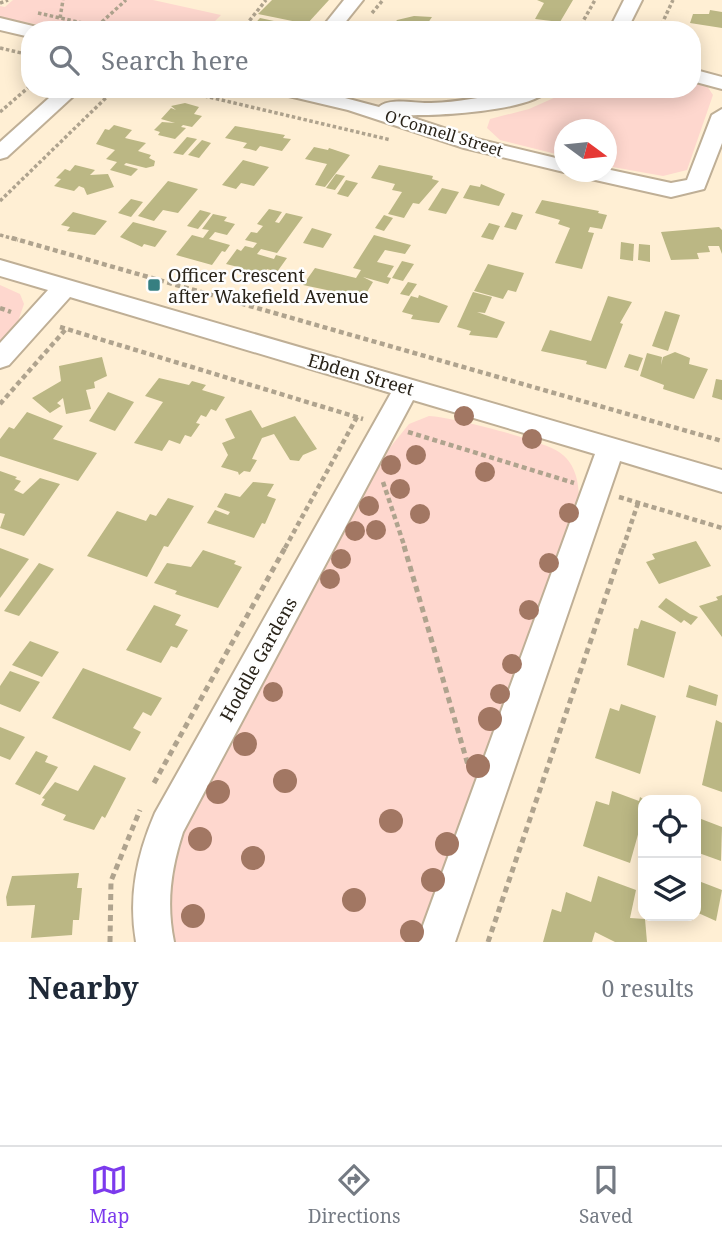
<!DOCTYPE html>
<style>
:root{--surface:#fff;--page:#f2f2f3;--text:#1f2937;--muted:#747a83;--line:#e0e1e3;--accent:#7c3aed}
body{margin:0;font-family:"Noto Serif",serif;background:var(--page);color:var(--text)}
.controls{position:absolute;right:21px;bottom:21px;display:grid;overflow:hidden;border-radius:14px;box-shadow:0 4px 18px #0003}
.controls button{width:63px;height:63px;display:grid;place-items:center;padding:0;border:0;border-bottom:2px solid var(--line);background:var(--surface);color:var(--text);font:35px sans-serif}
.compass{position:absolute;left:554px;top:119px;width:63px;height:63px;border-radius:50%;background:var(--surface);box-shadow:0 4px 18px #0003;rotate:105deg}
.list{margin:0;padding:0;list-style:none}
h2{display:flex;justify-content:space-between;align-items:center;height:91px;margin:0;padding:0 28px;font-size:30px}
h2 small{font-size:23px;font-weight:400;color:var(--muted)}
.icon{flex:none;width:38px;height:38px;fill:none;stroke:currentColor;stroke-width:2;stroke-linecap:round;stroke-linejoin:round}
.map{position:relative;flex:none;width:722px;height:942px;overflow:hidden}
.search{position:absolute;background:var(--surface);box-shadow:0 4px 18px #0003;left:21px;right:21px;top:21px;height:77px;display:flex;align-items:center;gap:18px;box-sizing:border-box;padding:0 24px;border-radius:28px;color:var(--muted);font-size:26px}
.sheet{height:203px;background:var(--surface)}
nav{display:flex;justify-content:space-around;align-items:center;box-sizing:border-box;height:98px;border-top:2px solid var(--line);background:var(--surface);font-size:19px;color:var(--muted)}
nav a{display:grid;justify-items:center;gap:4px}
nav .on{color:var(--accent)}
.map>svg:first-child{display:block}
.green{fill:#fed7ce}
.building{fill:#bbb784}
.lines{fill:none;stroke-linecap:round;stroke-linejoin:round}
.minor-casing{stroke:#bfaf96;stroke-width:4}
.path-far2{stroke:#afa38e;stroke-width:3.5;stroke-dasharray:3.5 2.5;stroke-linecap:butt}
.path-far1{stroke:#afa38e;stroke-width:4.5;stroke-dasharray:5 3.5;stroke-linecap:butt}
.path{stroke:#afa38e;stroke-width:5;stroke-dasharray:6 4.5;stroke-linecap:butt}
.minor{fill:#fff;fill-rule:evenodd}
.tree{fill:#a27763}
.poi-dot{fill:#367f81;stroke:#fefefe;stroke-width:2.5}
.labels{text-anchor:middle;dominant-baseline:central;stroke-width:5;stroke-linejoin:round;paint-order:stroke}
.far-street-label{font-size:16px;fill:#292319;stroke:#fefefe}
.poi-label{font-size:18px;fill:#292319;stroke:#fefefe;text-anchor:start}
.street-label{font-size:18px;fill:#292319;stroke:#fefefe}
</style>
<div class="map">
<svg width="722" height="942" viewBox="0 0 722 942">
<rect width="100%" height="100%" fill="#ffefd4"/>
<g class="green">
<polygon points="13,0 153,0 221,15 206,30 70,30 0,18 0,6 5,7"/>
<polygon points="692,82 707,86 713,95 687,170 663,176 607,166 606,130 564,130 564,156 500,140 487,128 490,119 529,109 574,89 692,89"/>
<polygon points="0,285 20,294 24,304 16,327 0,345"/>
<path d="M 429,416 C 451,417 542,440 559,452 C 574,462 578,478 579,495 L 419,933 L 414,942 L 172,942 C 163,902 167,878 180,840 L 388,450 L 409,424 Z"/>
</g>
<g class="building">
<polygon points="272,0 329,0 307,24 258,14"/>
<polygon points="537,0 573,0 560,22 535,19 544,3"/>
<polygon points="710,10 722,12 722,28 690,23 693,14 709,14"/>
<polygon points="414,16 432,17 423,30 391,28 397,20"/>
<polygon points="260,18 288,24 283,30 249,30"/>
<polygon points="185,103 199,107 194,114 202,116 192,127 183,125 181,127 186,128 175,139 158,135 160,132 154,130 162,122 175,123 161,119 171,108 176,110 171,106"/>
<polygon points="114,125 132,130 125,138 146,143 138,151 151,155 149,158 155,161 154,166 146,168 126,163 124,165 138,169 131,176 110,170 117,162 106,159 115,150 96,144 105,129 109,130"/>
<polygon points="235,126 285,135 283,138 291,139 282,151 260,146 256,151 249,149 243,148 247,143 225,138"/>
<polygon points="187,137 197,139 183,155 173,153"/>
<polygon points="202,140 211,143 199,158 188,155"/>
<polygon points="314,147 328,150 329,148 350,155 325,187 315,185 327,164 305,159"/>
<polygon points="243,160 269,167 254,186 241,183 236,189 222,185"/>
<polygon points="75,165 95,170 90,175 108,174 114,187 87,195 84,188 79,186 74,191 54,186 61,179 56,178 65,169 70,171"/>
<polygon points="379,165 433,176 432,179 439,181 419,204 413,203 404,218 388,214 402,192 392,190 395,184 371,178"/>
<polygon points="336,174 345,176 335,190 326,188"/>
<polygon points="346,180 358,183 348,197 337,194"/>
<polygon points="168,181 198,189 178,213 163,210 154,221 138,216"/>
<polygon points="481,184 505,194 499,206 463,198 470,185 480,187"/>
<polygon points="442,188 459,192 446,214 428,210"/>
<polygon points="131,199 143,202 131,217 118,213"/>
<polygon points="542,200 599,211 598,213 607,215 602,229 590,227 588,232 594,233 582,269 555,263 570,228 558,224 560,220 535,213"/>
<polygon points="269,209 282,212 275,222 279,223 286,213 303,217 277,253 261,249 257,254 274,259 276,255 287,258 277,272 267,269 264,274 254,272 252,275 236,271 238,267 226,264 237,249 241,251 245,246 253,248 257,243 245,240 251,232 257,233 263,226 257,224"/>
<polygon points="200,210 211,213 198,229 187,226"/>
<polygon points="73,212 107,221 95,235 67,231 70,227 61,225"/>
<polygon points="512,212 523,215 516,230 504,227"/>
<polygon points="213,214 227,217 224,221 235,224 227,235 215,232 209,239 230,245 225,252 222,251 212,265 176,255 192,235 203,238 209,230 202,229"/>
<polygon points="384,215 393,218 384,231 375,228"/>
<polygon points="133,222 167,231 155,247 144,244 142,247 120,237"/>
<polygon points="489,223 500,226 493,240 481,237"/>
<polygon points="719,227 722,230 722,254 719,246 708,246 710,252 697,253 699,259 671,260 661,232"/>
<polygon points="312,228 332,234 323,248 303,243"/>
<polygon points="374,235 411,245 405,254 385,250 377,262 394,266 387,277 391,278 388,284 363,277 373,282 361,302 339,296 341,293 303,285 315,268 356,278 361,270 353,268"/>
<polygon points="621,242 634,244 633,261 620,259"/>
<polygon points="639,244 650,245 650,262 638,260"/>
<polygon points="402,261 414,264 403,281 392,278"/>
<polygon points="488,264 524,273 516,292 508,290 503,299 474,291"/>
<polygon points="408,282 417,284 409,296 400,294"/>
<polygon points="473,292 492,297 485,313 477,312 505,322 497,338 469,335 471,331 457,327"/>
<polygon points="419,295 448,306 439,323 411,319 413,315 402,312 411,296 418,298"/>
<polygon points="608,296 632,302 620,323 623,324 606,369 586,364 587,361 541,351 550,330 591,341"/>
<polygon points="665,311 680,315 668,351 652,346"/>
<polygon points="675,352 690,358 689,364 708,369 694,399 663,389 664,385 640,376 647,353 662,357 661,365 663,357"/>
<polygon points="629,354 643,358 638,371 624,367"/>
<polygon points="102,357 107,376 94,382 95,388 86,390 91,409 66,414 63,398 57,403 61,406 50,413 32,398 61,381 59,366"/>
<polygon points="159,378 189,385 192,381 206,385 202,390 225,397 216,411 211,409 206,417 201,415 196,423 200,424 191,437 185,435 180,444 169,440 162,451 134,443 163,402 145,396"/>
<polygon points="716,379 722,380 722,400 712,397"/>
<polygon points="108,392 134,402 115,431 89,421"/>
<polygon points="251,410 262,428 295,416 317,449 303,455 299,461 290,460 274,434 262,438 252,459 257,460 250,472 244,471 239,475 238,472 221,467 228,455 222,443 235,438 225,419"/>
<polygon points="27,412 63,426 53,439 97,453 78,481 0,456 0,439 9,427 14,429"/>
<polygon points="0,471 17,477 15,479 21,481 14,490 23,494 40,478 60,484 24,536 0,528 5,514 0,513"/>
<polygon points="253,482 274,484 267,496 276,499 265,524 262,523 254,538 207,523 215,510 228,515 230,512 217,507 225,493 240,497"/>
<polygon points="168,498 194,506 168,547 164,546 147,577 87,556 117,511 146,521 150,514 156,516"/>
<polygon points="696,541 711,566 659,584 646,562 655,559 652,554"/>
<polygon points="0,548 29,559 0,598"/>
<polygon points="203,550 236,561 234,564 242,567 218,608 175,594 177,591 154,583 167,563 191,567"/>
<polygon points="39,563 54,569 19,616 4,611"/>
<polygon points="722,595 722,637 699,606 718,600 716,597"/>
<polygon points="666,598 690,614 698,617 691,625 684,620 681,623 658,607"/>
<polygon points="154,605 181,615 175,625 188,630 177,648 171,646 161,663 126,650"/>
<polygon points="641,620 676,632 664,678 627,665 634,628 638,629"/>
<polygon points="30,641 59,652 42,677 12,665"/>
<polygon points="83,668 162,698 151,716 143,712 133,728 141,732 130,751 52,718"/>
<polygon points="10,671 40,682 20,712 0,704 0,686"/>
<polygon points="689,685 718,695 716,706 686,697"/>
<polygon points="621,704 656,716 640,774 595,758 610,708 619,711"/>
<polygon points="716,720 722,723 722,792 702,785"/>
<polygon points="0,727 25,737 10,760 0,756"/>
<polygon points="36,751 48,756 45,762 58,767 40,795 15,784"/>
<polygon points="94,765 126,778 105,818 102,816 94,830 63,820 66,815 41,805 45,799 42,798 55,782 78,791"/>
<polygon points="612,791 639,801 640,797 643,799 643,833 639,831 630,863 583,846 596,801 609,805"/>
<polygon points="696,817 722,827 721,861 696,852"/>
<polygon points="79,873 77,888 82,888 79,920 73,920 72,935 31,938 35,905 7,906 6,897 12,876"/>
<polygon points="598,876 636,890 630,918 645,919 647,942 615,942 595,932 592,942 543,942 552,909 561,912 566,892 591,902"/>
<polygon points="696,880 722,890 716,921 696,912"/>
</g>
<g class="lines">
<g class="minor-casing">
<g id="minor">
<polygon points="344,0 363,0 339,30 320,30"/>
<polygon points="624,0 642,0 627,30 609,30"/>
<polygon points="0,18 37,27 38,30 30,30 30,37 0,30"/>
<polygon points="692,69 722,77 722,89 692,81"/>
<polygon points="59,89 81,89 7,157 0,159 0,142"/>
<path d="M 273,89 L 311,89 L 379,107 C 390,97 417,104 431,103 C 472,102 510,89 550,89 C 531,112 434,116 404,115 L 477,139 L 564,160 L 564,172 L 568,172 L 564,172 L 464,148 L 348,110 L 276,93 Z"/>
<polygon points="722,109 722,143 704,189 671,197 582,177 579,172 606,169 671,183 687,180 712,115"/>
<path d="M 0,260 L 722,470 L 722,492 L 620,461 L 455,942 L 417,942 L 595,454 L 413,400 L 183,832 C 171,869 166,903 174,942 L 136,942 C 128,896 137,855 155,813 L 391,393 L 70,297 L 9,365 L 0,368 L 0,343 L 48,290 L 0,276 Z"/>
</g>
</g>
<g class="path-far2">
<polyline points="0,3 8,0"/>
<polyline points="38,13 114,30"/>
<polyline points="372,13 383,0"/>
<polyline points="60,18 63,0"/>
<polyline points="93,30 126,0"/>
<polyline points="242,30 266,0"/>
<polyline points="578,30 595,0"/>
<polyline points="659,30 673,0"/>
<polyline points="0,48 30,55"/>
<polyline points="175,89 391,140"/>
<polyline points="0,112 30,86"/>
<polyline points="0,201 115,89"/>
<polyline points="0,235 18,240"/>
</g>
<g class="path-far1">
<polyline points="12,238 722,441"/>
<polyline points="0,308 11,312"/>
<polyline points="60,327 363,419"/>
<polyline points="0,404 66,329"/>
<polyline points="408,432 574,483"/>
<polyline points="383,482 405,548"/>
<polyline points="619,497 722,528"/>
<polyline points="285,548 357,417"/>
<polyline points="623,548 638,503"/>
</g>
<g class="path">
<polyline points="404,546 468,765"/>
<polyline points="154,783 286,546"/>
<polyline points="110,942 111,881 140,810"/>
<polyline points="488,942 623,546"/>
</g>
<use href="#minor" class="minor"/>
</g>
<g class="tree">
<circle cx="464" cy="416" r="10"/>
<circle cx="532" cy="439" r="10"/>
<circle cx="416" cy="455" r="10"/>
<circle cx="391" cy="465" r="10"/>
<circle cx="485" cy="472" r="10"/>
<circle cx="400" cy="489" r="10"/>
<circle cx="369" cy="506" r="10"/>
<circle cx="569" cy="513" r="10"/>
<circle cx="420" cy="514" r="10"/>
<circle cx="376" cy="530" r="10"/>
<circle cx="355" cy="531" r="10"/>
<circle cx="341" cy="559" r="10"/>
<circle cx="549" cy="563" r="10"/>
<circle cx="330" cy="579" r="10"/>
<circle cx="529" cy="610" r="10"/>
<circle cx="512" cy="664" r="10"/>
<circle cx="273" cy="692" r="10"/>
<circle cx="500" cy="694" r="10"/>
<circle cx="490" cy="719" r="12"/>
<circle cx="245" cy="744" r="12"/>
<circle cx="478" cy="766" r="12"/>
<circle cx="285" cy="781" r="12"/>
<circle cx="218" cy="792" r="12"/>
<circle cx="391" cy="821" r="12"/>
<circle cx="200" cy="839" r="12"/>
<circle cx="447" cy="844" r="12"/>
<circle cx="253" cy="858" r="12"/>
<circle cx="433" cy="880" r="12"/>
<circle cx="354" cy="900" r="12"/>
<circle cx="193" cy="916" r="12"/>
<circle cx="412" cy="932" r="12"/>
</g>
<rect class="poi-dot" x="147" y="278" width="14" height="14" rx="3.5"/>
<g class="labels">
<g class="far-street-label">
<text transform="translate(444 133) rotate(17)">O'Connell Street</text>
</g>
<g class="poi-label">
<text x="168" y="275">Officer Crescent<tspan x="168" dy="21">after Wakefield Avenue</tspan></text>
</g>
<g class="street-label">
<text transform="translate(361 374) rotate(16)">Ebden Street</text>
<text transform="translate(258 659) rotate(-61)">Hoddle Gardens</text>
</g>
</g>
</svg>
<div class="controls">
<button><svg class="icon" aria-label="locate" viewBox="0 0 24 24"><circle cx="12" cy="12" r="6"/><path d="M12 2v4M12 18v4M2 12h4M18 12h4"/></svg></button>
<button><svg class="icon" aria-label="layers" viewBox="0 0 24 24"><path d="M12 4l9 5-9 5-9-5zM3 14l9 5 9-5"/></svg></button>
</div>
<svg class="compass" viewBox="-18 -18 36 36"><path d="M0-13l5 13h-10z" fill="#e53935"/><path d="M0 13l5-13h-10z" fill="#747a83"/></svg>
<div class="search"><svg class="icon" aria-label="search" viewBox="0 0 24 24"><circle cx="10" cy="10" r="6"/><path d="M15 15l6 6"/></svg>Search here</div>
</div>
<section class="sheet">
<h2>Nearby<small>0 results</small></h2>
<ul class="list">
</ul>
</section>
<nav>
<a class="on"><svg class="icon" aria-label="map" viewBox="0 0 24 24"><path d="M3 6l6-2 6 2 6-2v14l-6 2-6-2-6 2zM9 4v14M15 6v14"/></svg>Map</a>
<a><svg class="icon" aria-label="directions" viewBox="0 0 24 24"><path d="M12 3l9 9-9 9-9-9zM9 14v-3h6M13 9l2 2-2 2"/></svg>Directions</a>
<a><svg class="icon" aria-label="saved" viewBox="0 0 24 24"><path d="M7 4h10v16l-5-4-5 4z"/></svg>Saved</a>
</nav>
